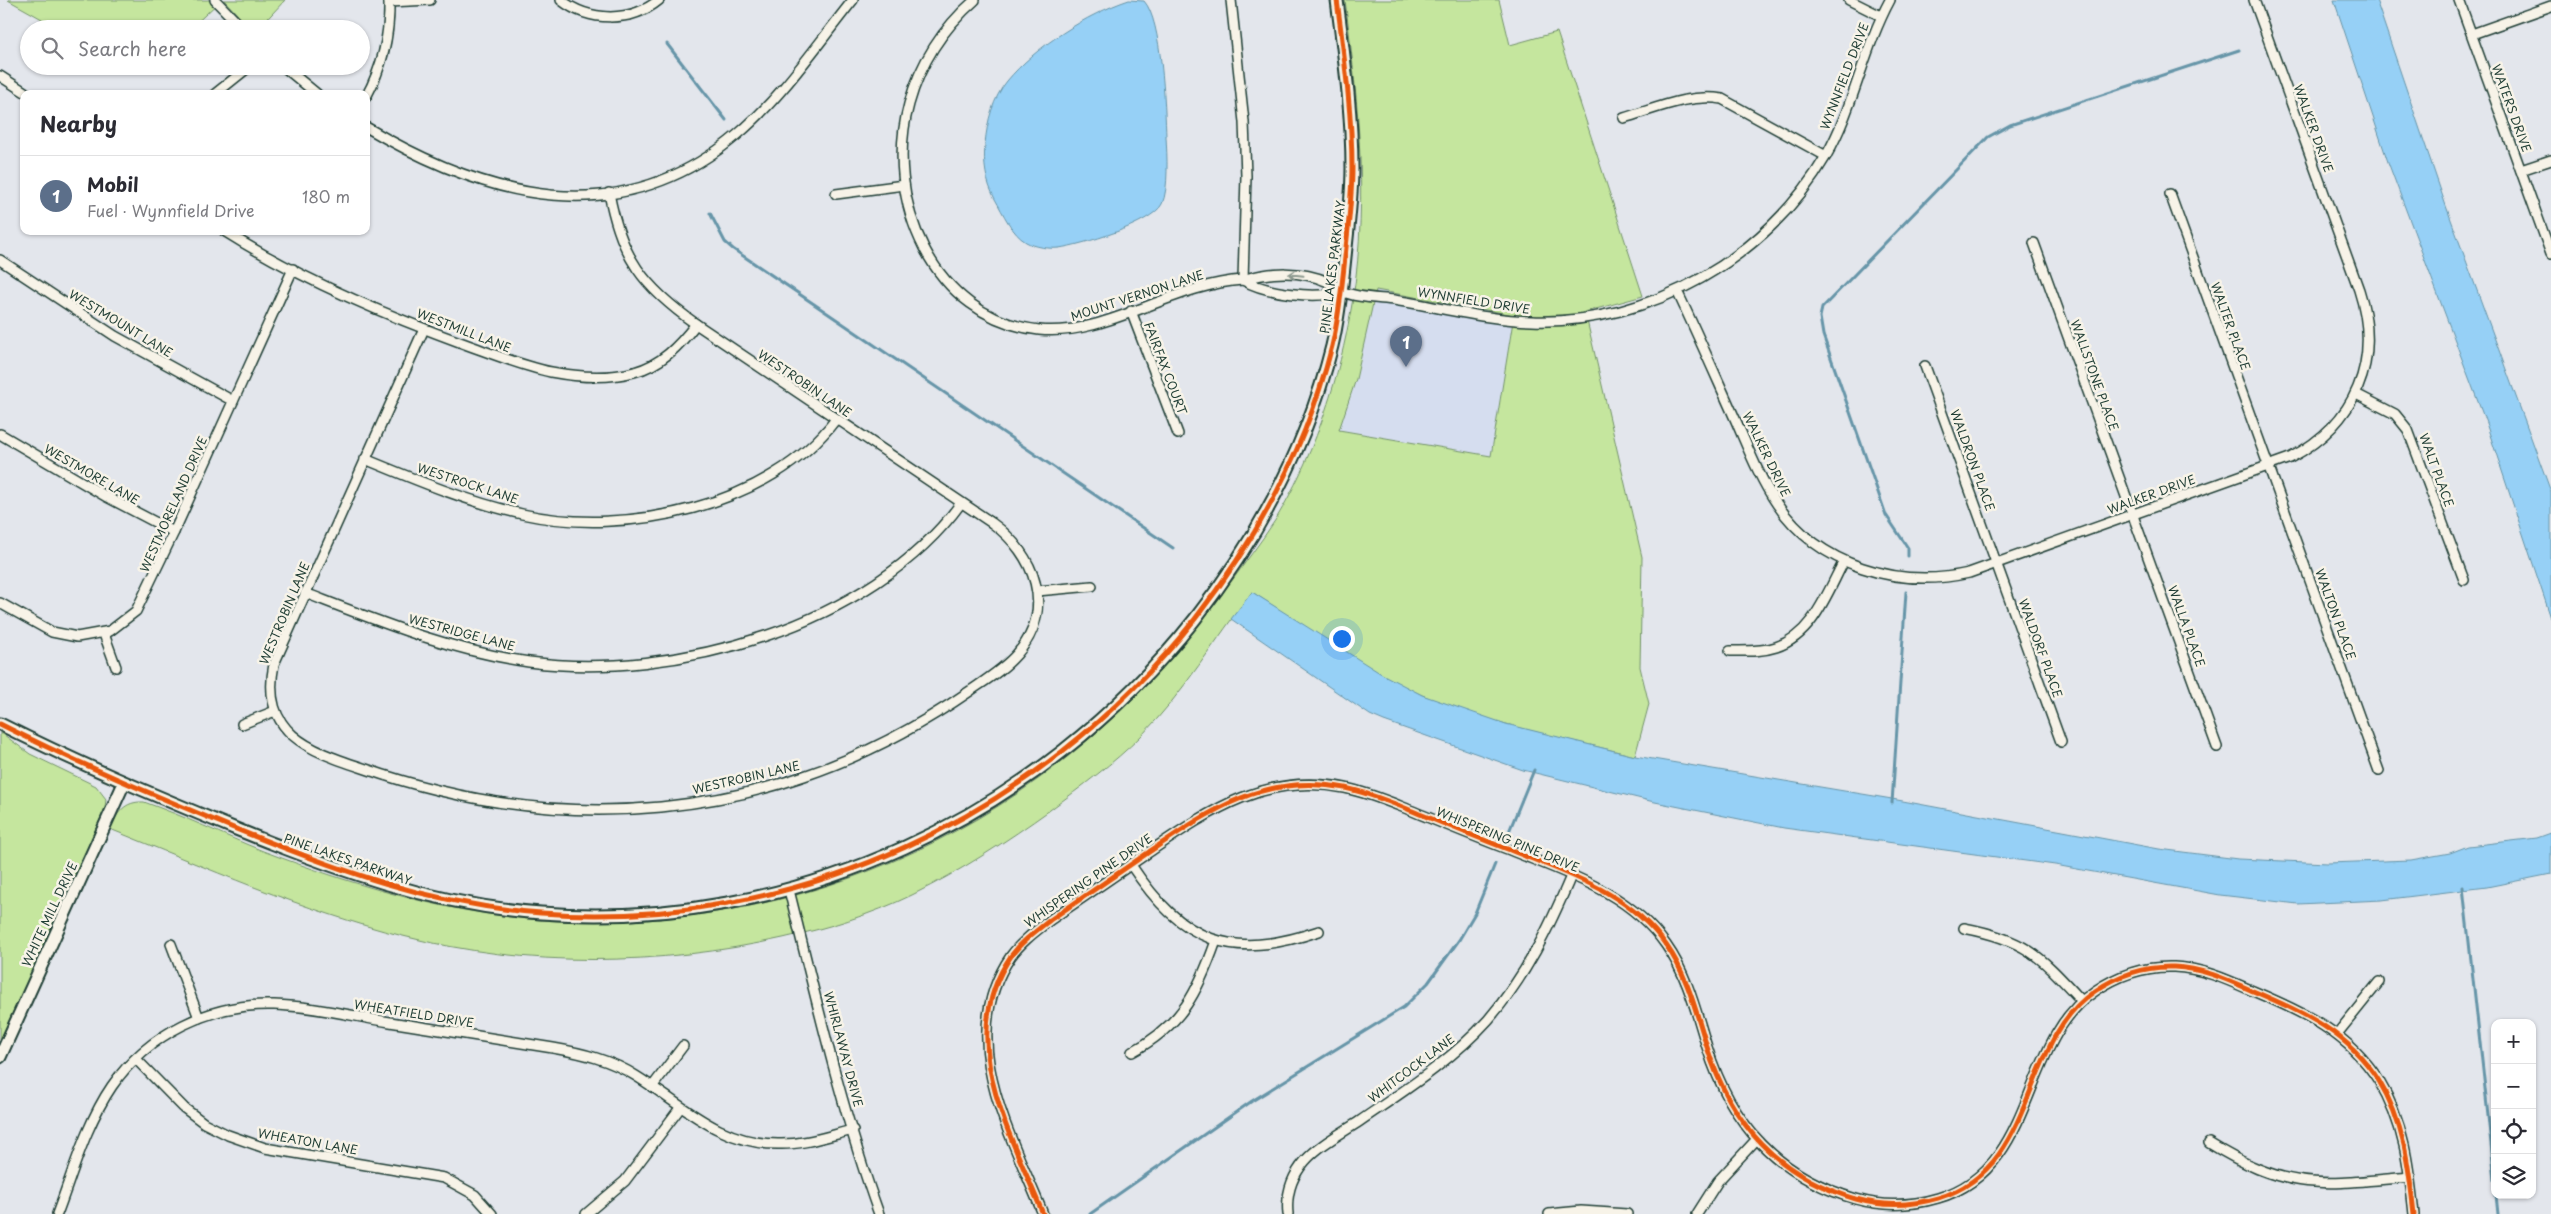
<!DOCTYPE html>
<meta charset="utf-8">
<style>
:root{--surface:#fff;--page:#f7f7f7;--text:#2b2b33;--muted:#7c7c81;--line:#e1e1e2;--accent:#db2777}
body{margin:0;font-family:"Playpen Sans",sans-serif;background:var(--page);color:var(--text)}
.controls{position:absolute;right:15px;bottom:15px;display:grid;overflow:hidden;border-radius:10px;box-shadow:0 1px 4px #0004}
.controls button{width:45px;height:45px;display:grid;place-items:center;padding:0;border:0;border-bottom:1px solid var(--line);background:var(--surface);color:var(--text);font:25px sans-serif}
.you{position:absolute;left:1341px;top:638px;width:18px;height:18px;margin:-12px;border:4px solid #fff;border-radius:50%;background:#1a73e8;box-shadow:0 0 0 8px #1a73e833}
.badge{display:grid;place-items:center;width:32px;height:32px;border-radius:50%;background:var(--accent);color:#fff;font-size:16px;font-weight:700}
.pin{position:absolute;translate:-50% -41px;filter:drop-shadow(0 1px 2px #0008)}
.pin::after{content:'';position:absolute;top:26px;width:18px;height:15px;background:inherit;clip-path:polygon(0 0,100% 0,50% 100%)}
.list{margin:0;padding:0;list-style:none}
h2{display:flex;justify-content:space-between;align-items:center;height:65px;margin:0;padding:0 20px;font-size:21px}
h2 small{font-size:16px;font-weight:400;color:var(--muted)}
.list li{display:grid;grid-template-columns:32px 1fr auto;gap:15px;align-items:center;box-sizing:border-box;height:80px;padding:0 20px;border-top:1px solid var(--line)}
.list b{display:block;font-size:19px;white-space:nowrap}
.list p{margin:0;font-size:16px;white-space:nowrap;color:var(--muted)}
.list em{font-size:16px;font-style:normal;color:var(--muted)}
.icon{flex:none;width:28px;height:28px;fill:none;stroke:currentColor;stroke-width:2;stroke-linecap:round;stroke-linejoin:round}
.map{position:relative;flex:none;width:2551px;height:1214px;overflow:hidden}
.search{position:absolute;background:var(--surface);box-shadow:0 1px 4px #0004;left:20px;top:20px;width:350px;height:55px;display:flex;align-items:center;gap:12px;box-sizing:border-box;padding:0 18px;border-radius:28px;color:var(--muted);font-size:19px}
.panel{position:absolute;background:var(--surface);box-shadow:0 1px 4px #0004;left:20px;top:90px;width:350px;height:145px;border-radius:10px}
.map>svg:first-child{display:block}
.built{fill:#d5ddef}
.green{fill:#c5e69e;stroke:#729269;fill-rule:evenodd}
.water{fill:#96d0f6;stroke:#6695a8}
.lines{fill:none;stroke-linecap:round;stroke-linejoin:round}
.stream{stroke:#6695a8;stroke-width:3}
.minor-casing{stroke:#1f3d34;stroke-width:12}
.tertiary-casing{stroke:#1f3d34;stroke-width:15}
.minor{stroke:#f7f3e8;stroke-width:9}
.tertiary{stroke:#f7f3e8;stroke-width:11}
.cycleway-casing{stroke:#f7f3e8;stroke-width:8}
.cycleway{stroke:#e8590c;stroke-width:5}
.oneway{stroke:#8b988e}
.labels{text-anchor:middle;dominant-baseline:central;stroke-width:5;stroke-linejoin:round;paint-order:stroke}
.street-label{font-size:12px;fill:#1f3d34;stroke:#f7f3e8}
</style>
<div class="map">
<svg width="2551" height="1214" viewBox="0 0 2551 1214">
<rect width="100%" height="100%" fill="#e3e6ec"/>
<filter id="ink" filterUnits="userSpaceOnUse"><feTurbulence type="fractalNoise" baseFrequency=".02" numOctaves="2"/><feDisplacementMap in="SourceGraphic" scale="10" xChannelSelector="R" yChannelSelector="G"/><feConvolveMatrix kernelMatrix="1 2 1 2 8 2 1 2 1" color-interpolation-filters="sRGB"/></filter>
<g filter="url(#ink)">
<polygon class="built" points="1376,289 1514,315 1491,456 1339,430 1356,379"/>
<g class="green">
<polygon points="8,0 221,0 190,29 66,29 49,23"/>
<polygon points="224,0 285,0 258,29 251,29"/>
<path d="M 1345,0 L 1499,0 L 1510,45 L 1557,32 L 1643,296 L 1585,312 L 1642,557 L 1640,667 L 1649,704 L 1635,756 C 1564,738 1489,724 1422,695 C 1362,668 1307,627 1252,592 C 1215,639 1184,693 1141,736 C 1114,763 1081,787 1050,810 C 1007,841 961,871 912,895 C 871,915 827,928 783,938 C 658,966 528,968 403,936 C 304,911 205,867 110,829 C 117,813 124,801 144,802 C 184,816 223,835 263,851 C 358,887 456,916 557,921 C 830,933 1071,808 1228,586 C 1244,564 1261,542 1276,519 C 1312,459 1336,389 1349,321 C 1370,214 1359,107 1345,0 ZM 1376,290 L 1514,315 L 1491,456 L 1339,430 L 1356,379 Z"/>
<polygon points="0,732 30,754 96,786 106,799 105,808 99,822 0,1041"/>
</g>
<g class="water">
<path d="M 1129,0 L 1144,1 C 1162,20 1165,107 1166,137 C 1167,154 1169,189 1162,204 C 1152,224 1081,245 1059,248 C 1049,249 1035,247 1026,242 C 1012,234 1003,213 995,199 C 986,182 983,164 985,144 C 987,122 993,98 1007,81 C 1035,47 1087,14 1129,0 Z"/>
<polygon points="2334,0 2376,0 2446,206 2551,492 2551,618 2486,423 2388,162"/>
<polygon points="1252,592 1380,673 1422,695 1506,724 1635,756 1892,799 2159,849 2238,859 2328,863 2411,860 2450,853 2468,846 2537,838 2551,833 2551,874 2487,887 2382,900 2298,904 2220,895 2055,865 1784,828 1650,801 1523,770 1384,721 1370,715 1231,619"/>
</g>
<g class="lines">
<g class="stream">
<polyline points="667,44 726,120"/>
<polyline points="710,213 725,242 733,249 1173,548"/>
<polyline points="1908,556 1908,548 1886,515 1823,335 1820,317 1822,308 1988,137 2010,125 2239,50"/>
<polyline points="1892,803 1906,592"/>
<polyline points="1508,834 1534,770"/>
<polyline points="2463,887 2495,1180"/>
<polyline points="2496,1195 2498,1214"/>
<polyline points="1090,1214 1252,1101 1404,1007 1428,983 1459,940 1475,913 1495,864"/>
</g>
<g class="minor-casing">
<g id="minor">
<polyline points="215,0 243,29"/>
<path d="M 561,0 C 589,22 631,23 659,0"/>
<path d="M 975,0 C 943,28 920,64 909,104 C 883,199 932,318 1039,330 C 1106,337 1173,284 1243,280 L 1246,176 L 1244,122 L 1231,0"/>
<polyline points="1849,0 1881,16"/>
<polyline points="2459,0 2551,254"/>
<polyline points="389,2 430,0"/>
<polyline points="2472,34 2551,6"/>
<polyline points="283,66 317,94"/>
<polyline points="0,76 28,94"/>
<polyline points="215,94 250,66"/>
<path d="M 366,97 C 383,66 390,35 389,0"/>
<path d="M 1624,118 C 1655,109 1690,93 1722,99 L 1826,156"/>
<path d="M 366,127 C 486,198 619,235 737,135 C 782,97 816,46 853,0"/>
<polyline points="2521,170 2551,160"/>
<polyline points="836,194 904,185"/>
<polyline points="2170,194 2379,771"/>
<path d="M 224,231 C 298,278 382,314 465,344 C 493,354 522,366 551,372 C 578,377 608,379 634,372 C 661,365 679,346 696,324"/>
<polyline points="2034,243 2217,747"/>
<polyline points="0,260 115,336 233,401"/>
<path d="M 1341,291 C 1317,300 1266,293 1243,280 C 1269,271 1302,270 1328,282 C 1333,284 1337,288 1341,291 C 1356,298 1378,298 1394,300 C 1440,307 1486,320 1532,321 C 1650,325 1767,258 1826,156 C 1854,107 1863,50 1890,0"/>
<path d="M 1677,291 C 1696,331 1714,372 1732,412 C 1746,443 1758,476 1777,504 C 1819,566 1898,589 1969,573 L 2290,458 C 2356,423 2382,361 2359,290 L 2254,0"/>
<polyline points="1131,311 1178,434"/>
<path d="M 424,329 L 274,664 C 260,734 309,750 363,768 C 460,802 559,817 661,807 C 709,802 759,792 804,776 C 863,756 918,727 970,691 C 986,680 1004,669 1017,654 C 1056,609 1035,554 992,523 L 696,324 C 643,287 621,257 609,193"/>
<polyline points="1925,366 2061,742"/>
<polyline points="2356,394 2395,414 2408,430 2464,580"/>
<polyline points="0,434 107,497 174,532"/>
<path d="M 365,459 C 416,480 468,502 522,514 C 626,537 770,507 836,419"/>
<polyline points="1037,591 1092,586"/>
<path d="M 305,593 C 378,621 451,651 529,662 C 674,681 872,626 961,503"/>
<polyline points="0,603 52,632 77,637 110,631 136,611 174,532 293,269"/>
<polyline points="104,634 116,667"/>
<path d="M 1730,651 C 1745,651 1761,652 1776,647 C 1813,635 1827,593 1844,561"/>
<polyline points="242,724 275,711"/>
<path d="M 1131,865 C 1183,943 1230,961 1319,931"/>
<path d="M 789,890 C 816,998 841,1109 879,1214"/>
<path d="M 1964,928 C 2027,940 2040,956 2081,1000"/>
<polyline points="171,944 199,1018"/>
<polyline points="2337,1034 2379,982"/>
<path d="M 1132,1052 C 1182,1025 1198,992 1216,941"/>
<polyline points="136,1059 184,1108 204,1123 228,1135 265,1148 444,1178 475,1195 492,1214"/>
<polyline points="652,1087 683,1046"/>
<path d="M 2209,1143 C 2288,1192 2321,1185 2410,1177"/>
<path d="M 57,1214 C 73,1172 86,1124 112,1086 C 148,1034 210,1003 274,1005 C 312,1006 352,1016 390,1022 C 444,1031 499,1039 553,1048 C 582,1053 611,1060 636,1076 C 683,1105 719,1144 778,1144 C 803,1145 828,1136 853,1130"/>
<polyline points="586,1214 625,1181 680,1108"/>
<path d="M 1043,1214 C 1011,1134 954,1039 1011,956 C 1021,942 1036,931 1050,920 C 1083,897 1116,875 1149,852 C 1211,810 1266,772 1345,788 C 1370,793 1392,803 1415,812 C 1447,825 1478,838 1510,850 C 1566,873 1629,892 1666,945 C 1688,976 1696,1012 1707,1047 C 1731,1124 1777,1176 1856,1199 C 1884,1207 1911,1206 1938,1198 C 2039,1168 2019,1042 2095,991 C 2118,975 2146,966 2174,967 C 2202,968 2228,980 2253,991 C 2303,1012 2349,1033 2379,1081 C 2404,1122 2409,1167 2414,1214"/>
<path d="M 1288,1214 C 1286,1195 1292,1176 1305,1161 C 1319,1145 1342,1133 1360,1121 C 1405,1090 1451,1061 1488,1020 C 1526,976 1549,928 1571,876"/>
<polyline points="1549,1214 1581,1211 1627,1214"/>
<polyline points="1697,1214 1718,1181 1756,1140"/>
</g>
</g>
<g class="tertiary-casing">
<g id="tertiary">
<path d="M 0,724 C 77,763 156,796 236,829 C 338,870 431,905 541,913 C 794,932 1039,817 1195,619 C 1258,538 1307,446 1332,346 C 1339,317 1342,287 1345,257 C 1348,228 1352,198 1352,168 C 1352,112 1344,56 1337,0"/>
<polyline points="0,1057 124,783"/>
</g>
</g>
<use href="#minor" class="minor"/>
<use href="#tertiary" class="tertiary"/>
<g class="cycleway-casing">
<g id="cycleway">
<path d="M 0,724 C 77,763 156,796 236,829 C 338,870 431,905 541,913 C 794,932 1039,817 1195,619 C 1258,538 1307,446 1332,346 C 1339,317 1342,287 1345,257 C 1348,228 1352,198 1352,168 C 1352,112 1344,56 1337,0"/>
<path d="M 1043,1214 C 1011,1134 954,1039 1011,956 C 1021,942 1036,931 1050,920 C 1083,897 1116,875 1149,852 C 1211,810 1266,772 1345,788 C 1370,793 1392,803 1415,812 C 1447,825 1478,838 1510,850 C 1566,873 1629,892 1666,945 C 1688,976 1696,1012 1707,1047 C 1731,1124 1777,1176 1856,1199 C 1884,1207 1911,1206 1938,1198 C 2039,1168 2019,1042 2095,991 C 2118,975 2146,966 2174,967 C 2202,968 2228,980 2253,991 C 2303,1012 2349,1033 2379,1081 C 2404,1122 2409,1167 2414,1214"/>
</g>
</g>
<use href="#cycleway" class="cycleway"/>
</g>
<defs><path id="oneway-shaft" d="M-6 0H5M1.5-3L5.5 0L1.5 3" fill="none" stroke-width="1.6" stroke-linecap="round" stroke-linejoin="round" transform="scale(1.25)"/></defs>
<use class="oneway" href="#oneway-shaft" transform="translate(1296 275) rotate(-174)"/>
</g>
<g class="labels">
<g class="street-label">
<text transform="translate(1844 76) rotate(-69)">WYNNFIELD DRIVE</text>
<text transform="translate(2512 108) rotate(70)">WATERS DRIVE</text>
<text transform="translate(2314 128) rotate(70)">WALKER DRIVE</text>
<text transform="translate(1332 267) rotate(-83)">PINE LAKES PARKWAY</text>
<text transform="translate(1137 295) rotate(-18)">MOUNT VERNON LANE</text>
<text transform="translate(1474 300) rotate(9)">WYNNFIELD DRIVE</text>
<text transform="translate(121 323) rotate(31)">WESTMOUNT LANE</text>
<text transform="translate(2231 326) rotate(70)">WALTER PLACE</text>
<text transform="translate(464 330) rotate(21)">WESTMILL LANE</text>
<text transform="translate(1166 368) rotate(69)">FAIRFAX COURT</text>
<text transform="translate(2095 375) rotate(70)">WALLSTONE PLACE</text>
<text transform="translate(805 383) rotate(34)">WESTROBIN LANE</text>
<text transform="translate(1767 454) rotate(64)">WALKER DRIVE</text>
<text transform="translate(1973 460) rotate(70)">WALDRON PLACE</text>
<text transform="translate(2437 470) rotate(70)">WALT PLACE</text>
<text transform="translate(92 474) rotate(30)">WESTMORE LANE</text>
<text transform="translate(468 483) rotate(18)">WESTROCK LANE</text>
<text transform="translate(2151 494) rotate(-20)">WALKER DRIVE</text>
<text transform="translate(173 504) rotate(-66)">WESTMORELAND DRIVE</text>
<text transform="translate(284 613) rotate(-67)">WESTROBIN LANE</text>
<text transform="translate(2336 614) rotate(70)">WALTON PLACE</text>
<text transform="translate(2187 626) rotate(70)">WALLA PLACE</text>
<text transform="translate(462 632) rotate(15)">WESTRIDGE LANE</text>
<text transform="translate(2041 648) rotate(70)">WALDORF PLACE</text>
<text transform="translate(746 777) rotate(-13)">WESTROBIN LANE</text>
<text transform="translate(1508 839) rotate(22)">WHISPERING PINE DRIVE</text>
<text transform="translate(348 859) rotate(19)">PINE LAKES PARKWAY</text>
<text transform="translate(1088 880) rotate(-35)">WHISPERING PINE DRIVE</text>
<text transform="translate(49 914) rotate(-65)">WHITE MILL DRIVE</text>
<text transform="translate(414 1013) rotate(9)">WHEATFIELD DRIVE</text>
<text transform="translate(844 1049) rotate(75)">WHIRLAWAY DRIVE</text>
<text transform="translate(1411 1068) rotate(-37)">WHITCOCK LANE</text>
<text transform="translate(308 1141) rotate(10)">WHEATON LANE</text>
</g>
</g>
</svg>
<div class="controls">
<button>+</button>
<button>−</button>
<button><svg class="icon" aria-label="locate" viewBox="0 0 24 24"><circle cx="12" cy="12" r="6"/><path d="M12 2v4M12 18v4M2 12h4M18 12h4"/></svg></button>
<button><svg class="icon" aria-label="layers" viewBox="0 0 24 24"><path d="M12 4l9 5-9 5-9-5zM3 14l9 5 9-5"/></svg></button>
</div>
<div class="you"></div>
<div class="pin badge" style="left:1406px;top:367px;background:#5c6f8a">1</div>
<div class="search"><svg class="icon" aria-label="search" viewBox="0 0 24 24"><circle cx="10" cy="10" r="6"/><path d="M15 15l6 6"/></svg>Search here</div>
<section class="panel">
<h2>Nearby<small></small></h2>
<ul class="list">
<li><span class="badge" style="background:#5c6f8a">1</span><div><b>Mobil</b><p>Fuel · Wynnfield Drive</p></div><em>180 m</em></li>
</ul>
</section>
</div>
